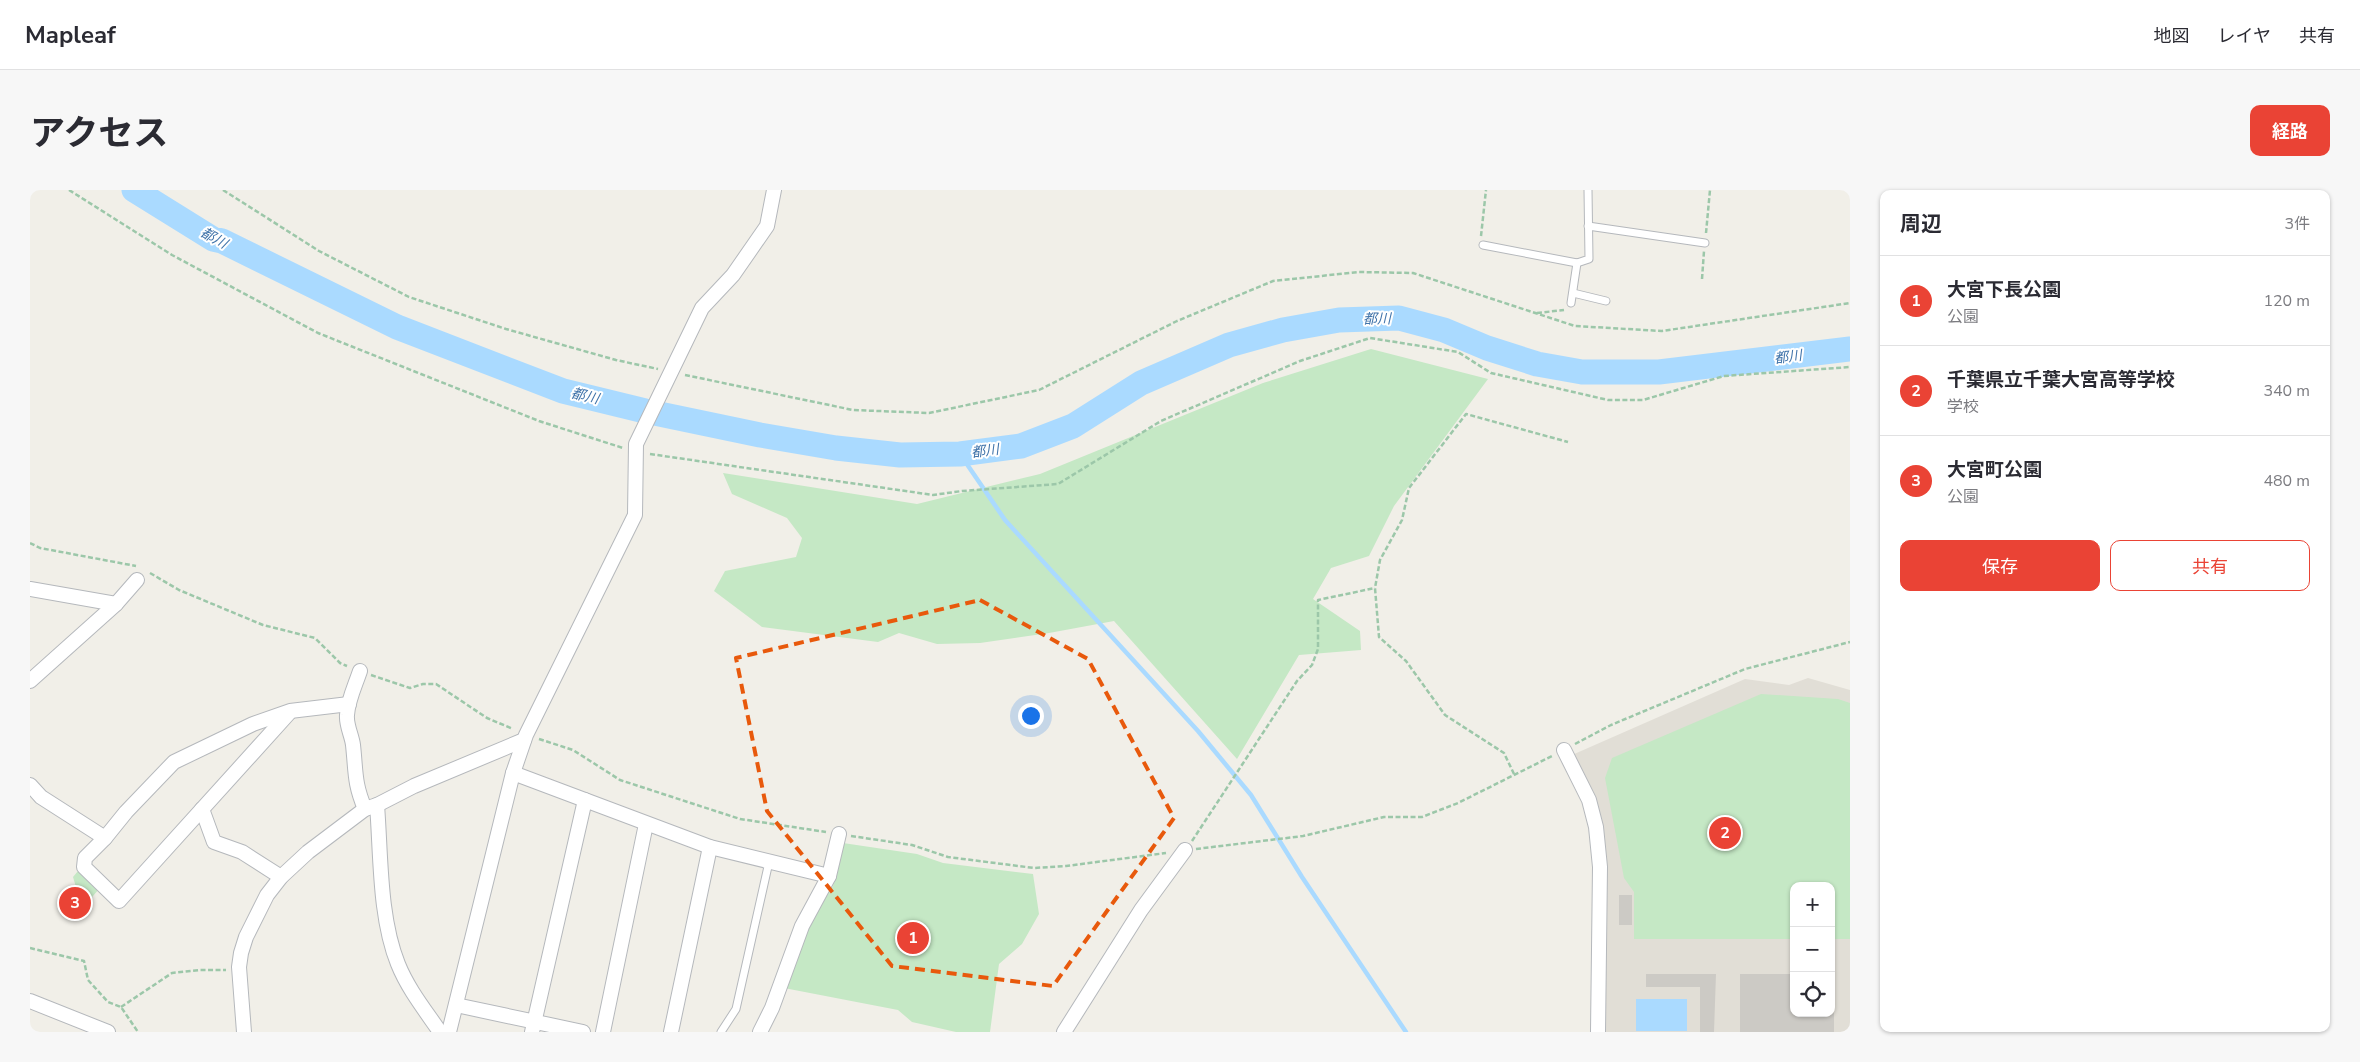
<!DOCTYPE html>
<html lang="ja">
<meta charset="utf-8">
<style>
:root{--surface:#fff;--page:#f7f7f7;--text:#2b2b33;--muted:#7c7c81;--line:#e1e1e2;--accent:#ea4335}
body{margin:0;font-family:"Nunito Sans","Noto Sans JP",sans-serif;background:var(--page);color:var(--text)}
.controls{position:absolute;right:15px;bottom:15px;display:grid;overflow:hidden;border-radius:10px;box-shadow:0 1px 4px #0004}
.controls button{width:45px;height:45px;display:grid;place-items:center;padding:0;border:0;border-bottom:1px solid var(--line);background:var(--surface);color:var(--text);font:25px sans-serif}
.you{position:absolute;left:1000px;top:525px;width:18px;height:18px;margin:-12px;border:4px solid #fff;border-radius:50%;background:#1a73e8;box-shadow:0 0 0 8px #1a73e833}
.badge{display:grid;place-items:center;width:32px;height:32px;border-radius:50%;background:var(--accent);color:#fff;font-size:16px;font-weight:700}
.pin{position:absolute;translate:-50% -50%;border:2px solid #fff;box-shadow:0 1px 5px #0006}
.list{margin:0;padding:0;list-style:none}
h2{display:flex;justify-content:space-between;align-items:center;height:65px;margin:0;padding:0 20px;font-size:21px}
h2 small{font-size:16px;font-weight:400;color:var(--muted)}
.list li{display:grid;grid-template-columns:32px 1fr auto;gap:15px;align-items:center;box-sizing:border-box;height:90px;padding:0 20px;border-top:1px solid var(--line)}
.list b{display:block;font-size:19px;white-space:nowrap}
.list p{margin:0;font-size:16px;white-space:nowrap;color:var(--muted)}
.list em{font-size:16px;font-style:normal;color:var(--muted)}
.actions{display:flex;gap:10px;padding:15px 20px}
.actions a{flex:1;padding:11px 0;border:1px solid var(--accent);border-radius:10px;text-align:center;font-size:18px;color:var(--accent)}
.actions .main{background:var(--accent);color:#fff}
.icon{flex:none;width:28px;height:28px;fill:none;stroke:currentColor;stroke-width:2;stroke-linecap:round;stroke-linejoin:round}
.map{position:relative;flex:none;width:1820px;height:842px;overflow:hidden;border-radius:10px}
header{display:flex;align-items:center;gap:30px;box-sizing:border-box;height:70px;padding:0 25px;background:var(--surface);border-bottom:1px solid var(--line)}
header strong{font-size:24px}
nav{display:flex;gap:28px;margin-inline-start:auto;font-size:18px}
.intro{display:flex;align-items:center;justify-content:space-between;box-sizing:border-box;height:120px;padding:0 30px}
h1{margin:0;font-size:35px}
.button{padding:12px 22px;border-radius:10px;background:var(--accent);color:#fff;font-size:18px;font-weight:700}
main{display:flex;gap:30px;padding:0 30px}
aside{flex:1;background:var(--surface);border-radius:10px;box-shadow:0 1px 4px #0004}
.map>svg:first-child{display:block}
.education{fill:#e1ded6;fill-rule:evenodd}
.green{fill:#c5e8c5}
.water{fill:#aadaff}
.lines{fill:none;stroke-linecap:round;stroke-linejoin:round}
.stream{stroke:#aadaff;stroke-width:4.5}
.river{stroke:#aadaff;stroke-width:25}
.building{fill:#cccac5}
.lane-casing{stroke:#b5b8bc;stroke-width:9}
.street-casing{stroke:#b5b8bc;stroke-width:16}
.path{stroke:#9cc7a9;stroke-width:2.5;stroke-dasharray:5 2.5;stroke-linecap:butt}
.lane{stroke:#fff;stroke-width:7}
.street{stroke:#fff;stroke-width:14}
.marked{fill:none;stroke:#e8590c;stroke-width:4;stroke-dasharray:10 6;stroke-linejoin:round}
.labels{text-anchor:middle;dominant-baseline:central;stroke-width:4;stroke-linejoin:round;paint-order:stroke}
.water-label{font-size:14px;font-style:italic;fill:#4174aa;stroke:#fff}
</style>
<header>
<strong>Mapleaf</strong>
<nav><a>地図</a><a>レイヤ</a><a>共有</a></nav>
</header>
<div class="intro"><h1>アクセス</h1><a class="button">経路</a></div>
<main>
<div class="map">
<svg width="1820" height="842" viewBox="0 0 1820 842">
<rect width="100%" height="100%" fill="#f1efe8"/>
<path class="education" d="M 1778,488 L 1820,500 L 1820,842 L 1573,842 L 1575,667 L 1542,565 L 1715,489 L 1759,495 ZM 1764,696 L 1801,696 L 1801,823 L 1764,823 Z"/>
<g class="green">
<polygon points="1341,159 1458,189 1364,316 1339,366 1301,378 1283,409 1330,441 1331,460 1269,465 1207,569 1084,431 1019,443 950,453 907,454 869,443 848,452 732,437 684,401 695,381 766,367 772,348 757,328 702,304 693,283 887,314 1010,284 1233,193"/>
<polygon points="1731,504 1808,509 1820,513 1820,749 1801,749 1801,696 1764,696 1764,749 1604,749 1604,702 1594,688 1575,588 1582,568"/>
<polygon points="813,653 887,664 913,673 1003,684 1009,724 992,754 969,774 960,842 926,842 882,832 868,820 754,798 773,742 803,696"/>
<polygon points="48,681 69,699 44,728 35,725 33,702 46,697 43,687"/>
</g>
<rect class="water" x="1606" y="809" width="51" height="32"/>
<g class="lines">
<polyline class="stream" points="930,264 975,330 1168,541 1221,605 1272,687 1376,842"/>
<polyline class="river" points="104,0 183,49 192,51 367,137 533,201 615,221 730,245 806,258 870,265 930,264 991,256 1043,236 1111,193 1199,155 1253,140 1309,130 1369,128 1414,140 1457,158 1507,174 1552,182 1629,182 1820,159"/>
</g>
<g class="building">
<rect x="1589" y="705" width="13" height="30"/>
<polygon points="1616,784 1686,784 1684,842 1670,842 1670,797 1616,797"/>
<polygon points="1710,784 1764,784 1764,823 1804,823 1804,842 1710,842"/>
</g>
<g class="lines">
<g class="lane-casing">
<g id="lane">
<polyline points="1558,36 1675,53"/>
<polyline points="1453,55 1547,73 1559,69 1558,0"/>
<polyline points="1543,103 1576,111"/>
<polyline points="1541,113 1547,73"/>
<polyline points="691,842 706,819 739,672"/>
</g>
</g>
<g class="street-casing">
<g id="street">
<polyline points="0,399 86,414"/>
<path d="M 330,481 C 325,496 318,510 317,525 C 316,535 322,546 323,555 C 326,582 324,593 335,619"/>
<polyline points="0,491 86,414 107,390"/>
<polyline points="1534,560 1559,610 1566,637 1570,677 1568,842"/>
<polyline points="483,583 680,657 799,686"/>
<polyline points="0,595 11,607 75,648 96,622 144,572 223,534 260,521 319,514"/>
<path d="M 347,615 C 351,665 349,727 368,774 C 378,799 395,820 410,842"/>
<polyline points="172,619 184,652 212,662 251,687"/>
<polyline points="75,648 55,668 54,677 89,711 259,523"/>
<polyline points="0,811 78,842"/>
<polyline points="426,815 553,842"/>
<polyline points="214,842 209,777 211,763 216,747 237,705 251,687 278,662 335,619 347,615 384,596 494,550"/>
<polyline points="419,842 483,583 496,545 605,325 606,254 672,118 703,85 737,36 744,0"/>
<polyline points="502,842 555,610"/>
<polyline points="573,842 616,634"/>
<polyline points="641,842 680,657"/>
<polyline points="730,842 742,818 772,736 799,686 809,644"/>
<polyline points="1034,842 1111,720 1155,660"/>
</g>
</g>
<g class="path">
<polyline points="39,0 142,65 288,143 509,231 593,258"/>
<polyline points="193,0 289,61 379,107 476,139 586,170 628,179"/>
<polyline points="1676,43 1680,0"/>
<polyline points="1451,46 1456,0"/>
<polyline points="1672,89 1674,61"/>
<polyline points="1507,123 1534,120"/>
<polyline points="655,185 823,220 899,223 1009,200 1147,131 1243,91 1329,82 1383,83 1545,136 1632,141 1820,113"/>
<polyline points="620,264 903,305 932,301 1028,294 1131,231 1270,171 1340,148 1428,162 1461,183 1578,210 1613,210 1694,186 1820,177"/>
<polyline points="0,353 10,358 106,376"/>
<polyline points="120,383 149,400 233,435 285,448 310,473 317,476"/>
<polyline points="341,485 380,498 393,494 406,494 457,528 483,539"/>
<polyline points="509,549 543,560 590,590 710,629 796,642"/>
<polyline points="1545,554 1581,535 1715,479 1820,452"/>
<polyline points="1484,584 1474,563 1415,525 1376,471 1349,447 1345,398 1350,370 1372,330 1379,298 1436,224 1538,252"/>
<polyline points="821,646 882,655 918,667 1004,678 1036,676 1136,663"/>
<polyline points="1162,651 1267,491 1282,475 1288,459 1288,410 1345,398"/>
<polyline points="1166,659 1273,646 1354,627 1392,627 1428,613 1522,566"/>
<polyline points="0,758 54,771 58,790 78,812 91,817 108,842"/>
<polyline points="91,817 142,783 170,780 196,780"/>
</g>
<use href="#lane" class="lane"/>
<use href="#street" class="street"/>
</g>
<path class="marked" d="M 950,410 L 1058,469 L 1144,628 L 1023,796 L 862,776 L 737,621 L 706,468 Z"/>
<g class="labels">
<g class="water-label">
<text transform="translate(184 48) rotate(29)">都川</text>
<text transform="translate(1347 129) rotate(-1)">都川</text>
<text transform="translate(1758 167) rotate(-7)">都川</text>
<text transform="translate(555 206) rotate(13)">都川</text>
<text transform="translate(955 261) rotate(-7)">都川</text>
</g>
</g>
</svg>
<div class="controls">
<button>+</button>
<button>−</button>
<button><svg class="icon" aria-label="locate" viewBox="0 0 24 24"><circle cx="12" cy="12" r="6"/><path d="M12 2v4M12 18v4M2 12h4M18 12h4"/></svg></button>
</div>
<div class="you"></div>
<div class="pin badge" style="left:883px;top:748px">1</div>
<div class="pin badge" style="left:1695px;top:643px">2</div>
<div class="pin badge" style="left:45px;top:713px">3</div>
</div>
<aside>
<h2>周辺<small>3件</small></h2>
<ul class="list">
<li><span class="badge">1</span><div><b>大宮下長公園</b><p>公園</p></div><em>120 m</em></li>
<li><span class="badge">2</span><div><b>千葉県立千葉大宮高等学校</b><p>学校</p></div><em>340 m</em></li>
<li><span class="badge">3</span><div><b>大宮町公園</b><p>公園</p></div><em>480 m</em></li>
</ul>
<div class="actions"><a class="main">保存</a><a>共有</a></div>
</aside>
</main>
